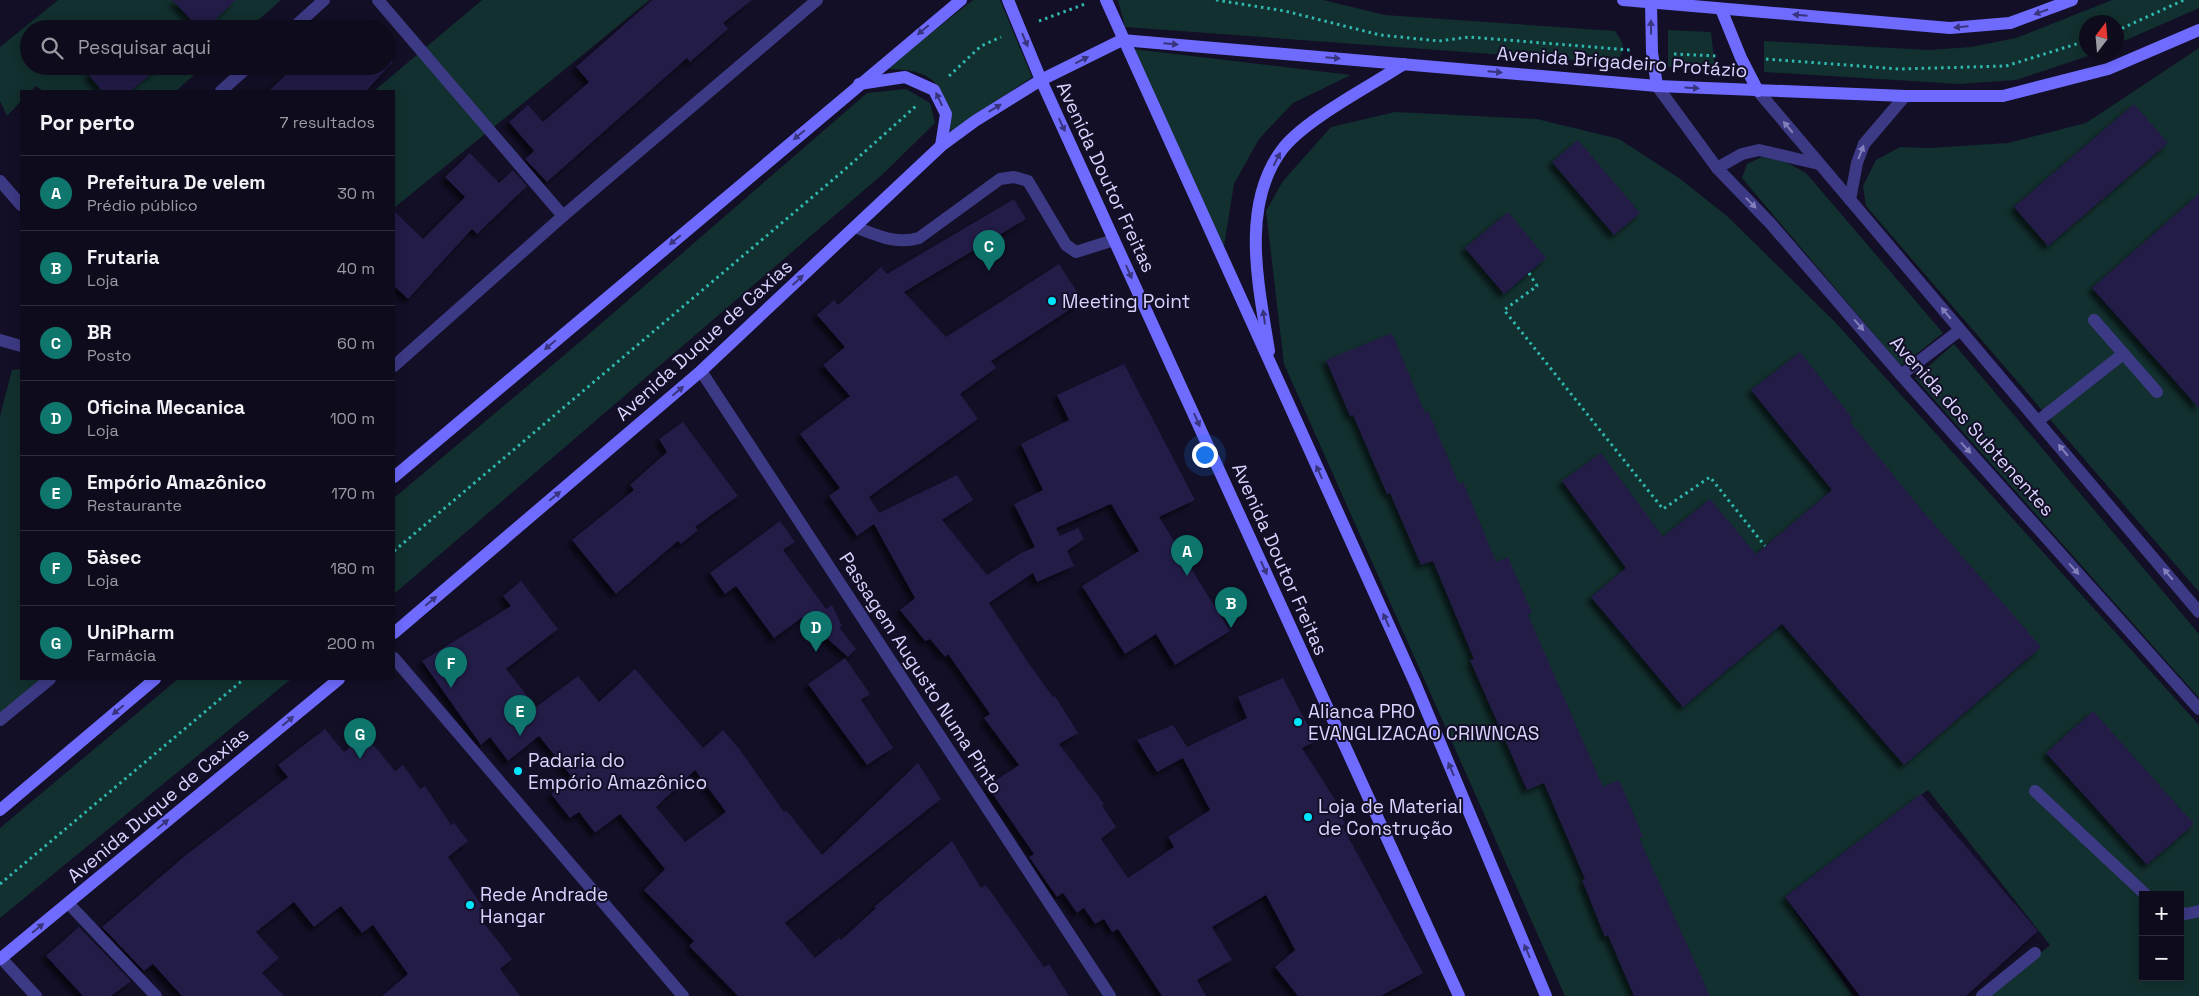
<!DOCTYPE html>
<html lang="pt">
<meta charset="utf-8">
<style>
:root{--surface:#0e0b1c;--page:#171425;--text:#f1f3f6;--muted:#9b9ba3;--line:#2e2b3b;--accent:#0f766e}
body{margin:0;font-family:"Space Grotesk",sans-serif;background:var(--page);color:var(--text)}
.controls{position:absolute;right:15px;bottom:15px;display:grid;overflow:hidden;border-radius:0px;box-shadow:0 2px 12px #0003}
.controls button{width:45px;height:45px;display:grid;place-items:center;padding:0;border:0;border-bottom:1px solid var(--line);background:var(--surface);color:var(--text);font:25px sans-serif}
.compass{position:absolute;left:2079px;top:15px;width:45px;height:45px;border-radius:50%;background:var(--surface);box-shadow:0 2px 12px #0003;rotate:16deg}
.you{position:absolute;left:1204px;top:454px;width:18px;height:18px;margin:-12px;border:4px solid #fff;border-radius:50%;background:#1a73e8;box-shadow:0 0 0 8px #1a73e833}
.badge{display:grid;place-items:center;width:32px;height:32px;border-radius:50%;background:var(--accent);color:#fff;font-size:16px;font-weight:700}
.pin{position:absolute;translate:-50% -41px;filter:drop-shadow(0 1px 2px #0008)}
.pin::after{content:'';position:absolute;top:26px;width:18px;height:15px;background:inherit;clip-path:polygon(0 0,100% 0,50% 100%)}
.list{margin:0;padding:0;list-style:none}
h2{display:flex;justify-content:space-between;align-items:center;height:65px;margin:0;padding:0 20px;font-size:21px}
h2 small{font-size:16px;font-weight:400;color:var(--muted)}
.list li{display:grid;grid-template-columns:32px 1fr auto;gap:15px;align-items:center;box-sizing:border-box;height:75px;padding:0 20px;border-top:1px solid var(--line)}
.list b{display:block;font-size:19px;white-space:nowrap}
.list p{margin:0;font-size:16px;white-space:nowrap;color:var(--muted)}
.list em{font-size:16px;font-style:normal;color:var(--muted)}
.icon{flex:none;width:28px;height:28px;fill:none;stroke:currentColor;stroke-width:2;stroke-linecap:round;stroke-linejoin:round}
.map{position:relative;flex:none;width:2199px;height:996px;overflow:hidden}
.search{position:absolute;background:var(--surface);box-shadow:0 2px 12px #0003;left:20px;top:20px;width:375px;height:55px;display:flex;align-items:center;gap:12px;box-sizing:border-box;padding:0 18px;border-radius:28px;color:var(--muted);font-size:19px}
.panel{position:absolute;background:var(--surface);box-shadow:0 2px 12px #0003;left:20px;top:90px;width:375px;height:590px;border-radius:0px}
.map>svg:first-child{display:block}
.green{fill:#12302f;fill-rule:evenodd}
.building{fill:#241b47;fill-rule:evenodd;filter:url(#shadow)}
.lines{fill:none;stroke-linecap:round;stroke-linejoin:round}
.path{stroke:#2fb8b0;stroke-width:3;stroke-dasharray:2.5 4;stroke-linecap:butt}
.service{stroke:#3d3a85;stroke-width:12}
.minor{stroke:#3d3a85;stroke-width:12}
.secondary{stroke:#6f6bff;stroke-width:12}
.oneway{fill:#38347d}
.oneway2{fill:#837fbc}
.poi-dot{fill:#00e5ff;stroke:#130f26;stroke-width:2}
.labels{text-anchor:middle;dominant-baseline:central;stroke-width:4;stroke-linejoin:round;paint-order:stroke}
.street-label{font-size:19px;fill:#d9d4ff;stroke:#130f26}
.poi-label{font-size:19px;fill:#d9d4ff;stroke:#130f26;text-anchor:start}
</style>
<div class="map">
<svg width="2199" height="996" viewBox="0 0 2199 996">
<defs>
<filter id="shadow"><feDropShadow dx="-4.5" dy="4.5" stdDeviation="2.5" flood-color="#0009"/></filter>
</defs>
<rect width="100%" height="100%" fill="#130f26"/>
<g class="green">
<polygon points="58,0 281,0 248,29 29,29 29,66 204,66 176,91 43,91 36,86 31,91 21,91 21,101 7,116 0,101 0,47"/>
<polygon points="482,0 650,0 394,208 394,91 374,91"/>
<path d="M 973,0 L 1000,0 L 1032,77 L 951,132 C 946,84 935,69 885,69 Z"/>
<path d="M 1118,0 L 1323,0 L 1385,15 L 1615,31 C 1625,44 1626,51 1615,63 L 1125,27 Z"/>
<polygon points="2112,0 2199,0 2199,8 2117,44 2116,22 2086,22 2086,52 2097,53 2016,80 1959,84 1764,72 1764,41 1929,50 1971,47 2016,38"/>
<polygon points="1668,30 1711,32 1715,69 1668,67"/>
<polygon points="2199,48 2199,592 1866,206 1863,186 1876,160 1900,147 1929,148 2008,143 2086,123"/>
<polygon points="1133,49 1351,75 1293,103 1259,139 1234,184 1224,246"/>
<polygon points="906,89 930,103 935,123 884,173 394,594 394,498 581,341 867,93"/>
<path d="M 1395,112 L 1537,119 L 1619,139 L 1679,178 L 1727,216 L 1836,323 L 2199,725 L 2199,996 L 1990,996 L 2050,945 L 1928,790 L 1785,897 L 1853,996 L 1565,996 L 1284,364 L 1266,211 L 1283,181 L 1331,127 ZM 2143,895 L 2180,895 L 2180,977 L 2143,977 Z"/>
<polygon points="1762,157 1786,162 1806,173 1943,333 1901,366 1742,178 1747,164"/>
<polygon points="1954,344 2199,634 2199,698 1915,378"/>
<polygon points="21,369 21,679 47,679 0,722 0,416 12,370"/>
<polygon points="178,679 291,679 0,918 0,828"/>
</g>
<g class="building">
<polygon points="172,0 236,0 205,29 200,29"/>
<polygon points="652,0 752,0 723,23 728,29 690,62 687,58 547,182 525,159 534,151 509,122 528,105 543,122 589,82 576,67"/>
<polygon points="386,56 393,62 366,91 269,91 295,66 386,66"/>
<polygon points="98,66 161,66 130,91 102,91 88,74"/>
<polygon points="2134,104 2168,143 2048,246 2014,207"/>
<polygon points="1578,140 1640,213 1614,235 1552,162"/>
<polygon points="470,153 499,183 513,170 527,186 477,234 472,229 408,299 394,286 394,211 423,239 465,197 445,177"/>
<polygon points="2199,194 2199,408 2092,288"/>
<polygon points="1014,199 1026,219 904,292 946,337 1059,264 1083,301 991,361 996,368 960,394 978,419 869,497 879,513 957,475 973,500 942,520 987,575 1021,553 1035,547 1014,504 1043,490 1021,444 1069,420 1057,395 1124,364 1195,500 1159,517 1230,631 1175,665 1156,634 1125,654 1082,586 1139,551 1111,504 1056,528 1060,536 1078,528 1084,539 1067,551 1074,566 1037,582 1033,573 989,603 1027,661 1053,697 1055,696 1078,733 1059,744 1104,804 1102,806 1116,827 1101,839 1128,878 1174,847 1168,837 1210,810 1183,758 1157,772 1137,740 1173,725 1187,747 1247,718 1238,697 1283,678 1316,741 1302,748 1334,798 1345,824 1342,826 1423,973 1381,996 1298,996 1275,967 1295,950 1266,895 1212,927 1232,960 1197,980 1206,996 1162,996 1118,929 1112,932 1104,919 1095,924 1084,908 1077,913 1063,893 1057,897 1029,857 1034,854 987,786 1019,765 984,718 990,714 948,654 945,657 930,639 925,641 900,610 915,598 874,524 857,536 829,496 840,488 800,434 850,396 823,365 845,347 817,315 834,300 838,305 881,267 887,274"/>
<polygon points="1508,212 1546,258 1504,294 1465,248"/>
<polygon points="1392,333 1425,413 1428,411 1459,484 1463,482 1496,562 1508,557 1532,613 1528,615 1603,787 1619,780 1643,836 1639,838 1710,996 1634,996 1608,935 1605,937 1582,880 1585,879 1544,783 1527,790 1470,660 1474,659 1433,561 1421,565 1390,493 1387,494 1353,415 1350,416 1326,360"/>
<polygon points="1800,352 1853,419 1850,422 1921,509 2041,647 1904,765 1782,624 1683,707 1591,597 1626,568 1562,481 1601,453 1663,537 1710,499 1756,554 1832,490 1751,390"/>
<polygon points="683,422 738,496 695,527 698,530 681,544 678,541 616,594 572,540 634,490 630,485 667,452 659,439"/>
<polygon points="780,521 795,542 783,550 826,609 832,605 842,626 839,627 856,649 848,657 803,617 774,638 736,586 725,594 710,573"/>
<path d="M 521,581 L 558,629 L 506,669 L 536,707 L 578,676 L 599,702 L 635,669 L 703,748 L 723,730 L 740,750 L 784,812 L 786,810 L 822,855 L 918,763 L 941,799 L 785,923 L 815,958 L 839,938 L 841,940 L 876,908 L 874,907 L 952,841 L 981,888 L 986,885 L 1044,967 L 1049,964 L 1069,996 L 738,996 L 689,946 L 694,941 L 644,890 L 665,869 L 620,814 L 595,833 L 579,812 L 570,818 L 551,794 L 572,777 L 539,736 L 508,761 L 490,737 L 481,745 L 422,661 L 511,606 L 503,596 ZM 695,770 L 726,812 L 685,842 L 656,807 Z"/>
<polygon points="845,658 870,694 861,700 893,748 867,765 808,684"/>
<polygon points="2093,711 2194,824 2147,865 2046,753"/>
<polygon points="325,729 344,752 365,735 395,771 403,765 420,789 425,786 451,825 454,823 468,841 448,857 490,917 483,922 512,959 500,969 520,996 382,996 408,974 373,925 362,933 341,906 314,927 294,902 256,932 279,958 262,973 284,996 182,996 153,964 144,971 102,927 186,855 288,777 278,765"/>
<polygon points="1921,794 2038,931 1966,996 1860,996 1785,897"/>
<polygon points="79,927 131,981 111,996 83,996 46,956"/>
</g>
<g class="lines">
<g class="path">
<polyline points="1216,0 1285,11 1380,35 1439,41 1469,37 1630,50"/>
<polyline points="1039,21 1085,4"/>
<polyline points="2116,31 2184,0"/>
<polyline points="1674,54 1718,56"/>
<polyline points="1766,59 1899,69 2006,66 2086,41"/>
<polyline points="949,76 981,46 1001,37"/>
<polyline points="1529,273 1537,286 1504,310 1663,509 1710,477 1765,546"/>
<polyline points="394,551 842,172 916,106"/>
<polyline points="0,884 244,679"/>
</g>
<g class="service">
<polyline points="378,0 563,216"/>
<polyline points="1657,86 1717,168 1771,224 1901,375 2199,709"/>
<polyline points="1758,91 2199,612"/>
<polyline points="1717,168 1742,154 1759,150 1819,164"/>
<polyline points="1850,200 1857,163 1864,144 1905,96"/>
<path d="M 855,227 C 877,235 896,245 919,238 L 1000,179 L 1014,177 L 1028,181 L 1066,245 L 1076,252 L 1114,240"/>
<polyline points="2094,320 2157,392"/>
<polyline points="394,366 563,216 817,0"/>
<polyline points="1901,375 1960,330"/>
<polyline points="2038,421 2123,354"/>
<polyline points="0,720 50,679"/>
<polyline points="2035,791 2146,895"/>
<polyline points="2180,912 2186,914 2199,911"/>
<polyline points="1982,996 2035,953"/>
</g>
<g class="minor">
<polyline points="292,29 324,0"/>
<polyline points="221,91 249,66"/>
<polyline points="0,181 21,205"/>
<polyline points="0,340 21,346"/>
<polyline points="701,371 1110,996"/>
<polyline points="394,658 683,996"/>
<polyline points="68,903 156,996"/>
<polyline points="1,958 36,996"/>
</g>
<g class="secondary">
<polyline points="1008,0 1041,80 1459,996"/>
<polyline points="1106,0 1415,683 1546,996"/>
<polyline points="1623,0 1950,28 2010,23 2072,0"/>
<polyline points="1651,3 1652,52 1657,86"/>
<polyline points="1721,9 1741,58 1758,91"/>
<polyline points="859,84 905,77 934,90 946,114 941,146"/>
<path d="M 1269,351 C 1259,287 1240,208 1281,151 C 1302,121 1372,85 1404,64"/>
<polyline points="394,477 961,0"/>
<polyline points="394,633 701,371 941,146 975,121 1041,80 1122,40 1657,86 1905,96 2003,96 2108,69 2199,30"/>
<polyline points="0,810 155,679"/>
<polyline points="0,959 339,679"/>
</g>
</g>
<defs><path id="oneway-solid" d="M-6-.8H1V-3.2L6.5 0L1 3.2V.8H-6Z" transform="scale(1.25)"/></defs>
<g class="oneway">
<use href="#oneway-solid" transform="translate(2041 12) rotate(161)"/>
<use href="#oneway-solid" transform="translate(1800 15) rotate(-175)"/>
<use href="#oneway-solid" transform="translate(1651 27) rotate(-91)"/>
<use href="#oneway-solid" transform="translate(1961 27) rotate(175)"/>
<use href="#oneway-solid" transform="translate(923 30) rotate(140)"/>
<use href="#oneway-solid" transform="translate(1025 40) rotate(67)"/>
<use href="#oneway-solid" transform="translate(1171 44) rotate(5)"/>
<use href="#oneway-solid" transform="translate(1333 58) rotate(5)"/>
<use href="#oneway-solid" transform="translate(1082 60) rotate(-27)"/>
<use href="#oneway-solid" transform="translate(1495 72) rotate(5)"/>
<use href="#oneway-solid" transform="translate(1692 88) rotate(3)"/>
<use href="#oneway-solid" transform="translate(939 99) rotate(-115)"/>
<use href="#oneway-solid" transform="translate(995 108) rotate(-31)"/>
<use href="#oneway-solid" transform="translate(1062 125) rotate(65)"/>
<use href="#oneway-solid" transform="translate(799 135) rotate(140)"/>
<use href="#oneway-solid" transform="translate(1277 159) rotate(-63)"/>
<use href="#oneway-solid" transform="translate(675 240) rotate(140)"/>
<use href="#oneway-solid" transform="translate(1129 272) rotate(66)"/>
<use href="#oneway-solid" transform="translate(798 280) rotate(-43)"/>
<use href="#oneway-solid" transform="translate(1264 317) rotate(-98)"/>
<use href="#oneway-solid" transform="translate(550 345) rotate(140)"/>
<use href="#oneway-solid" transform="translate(678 391) rotate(-40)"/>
<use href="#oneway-solid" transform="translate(1197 420) rotate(66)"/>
<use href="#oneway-solid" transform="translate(1319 472) rotate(-114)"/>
<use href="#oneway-solid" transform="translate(555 496) rotate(-40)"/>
<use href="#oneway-solid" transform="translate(1264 568) rotate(66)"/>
<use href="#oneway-solid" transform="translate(431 601) rotate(-40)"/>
<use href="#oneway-solid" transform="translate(1386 620) rotate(-114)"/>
<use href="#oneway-solid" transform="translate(118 710) rotate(140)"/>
<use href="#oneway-solid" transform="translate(288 721) rotate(-40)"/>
<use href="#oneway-solid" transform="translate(1451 769) rotate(-113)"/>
<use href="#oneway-solid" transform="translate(163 824) rotate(-40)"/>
<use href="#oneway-solid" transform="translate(38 928) rotate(-39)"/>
<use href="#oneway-solid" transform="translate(1527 951) rotate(-113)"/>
</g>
<g class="oneway2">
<use href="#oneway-solid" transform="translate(1788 127) rotate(-130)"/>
<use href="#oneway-solid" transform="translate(1861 152) rotate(-69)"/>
<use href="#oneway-solid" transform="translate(1751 203) rotate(46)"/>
<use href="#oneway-solid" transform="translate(1946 313) rotate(-130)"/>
<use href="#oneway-solid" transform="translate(1859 325) rotate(49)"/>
<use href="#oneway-solid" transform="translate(1966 448) rotate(48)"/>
<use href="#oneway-solid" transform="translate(2063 450) rotate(-130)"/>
<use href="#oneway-solid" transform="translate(2074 569) rotate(48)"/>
<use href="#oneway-solid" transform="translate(2168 574) rotate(-130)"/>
</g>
<g class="poi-dot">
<circle cx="1052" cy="301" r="5"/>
<circle cx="1298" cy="722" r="5"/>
<circle cx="518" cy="771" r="5"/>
<circle cx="1308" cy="817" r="5"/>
<circle cx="470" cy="905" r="5"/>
</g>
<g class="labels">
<g class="street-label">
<text transform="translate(1622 62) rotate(4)">Avenida Brigadeiro Protázio</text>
<text transform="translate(1106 177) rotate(65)">Avenida Doutor Freitas</text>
<text transform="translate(704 340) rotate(-42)">Avenida Duque de Caxias</text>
<text transform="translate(1972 426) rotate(48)">Avenida dos Subtenentes</text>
<text transform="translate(1280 559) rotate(66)">Avenida Doutor Freitas</text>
<text transform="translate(921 673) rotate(57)">Passagem Augusto Numa Pinto</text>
<text transform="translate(158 805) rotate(-40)">Avenida Duque de Caxias</text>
</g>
<g class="poi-label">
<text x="1062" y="301">Meeting Point</text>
<text x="1308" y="711">Alianca PRO<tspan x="1308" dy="22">EVANGLIZACAO CRIWNCAS</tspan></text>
<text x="528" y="760">Padaria do<tspan x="528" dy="22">Empório Amazônico</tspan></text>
<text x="1318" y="806">Loja de Material<tspan x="1318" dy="22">de Construção</tspan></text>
<text x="480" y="894">Rede Andrade<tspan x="480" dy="22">Hangar</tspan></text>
</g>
</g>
</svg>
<div class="controls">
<button>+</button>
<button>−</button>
</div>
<svg class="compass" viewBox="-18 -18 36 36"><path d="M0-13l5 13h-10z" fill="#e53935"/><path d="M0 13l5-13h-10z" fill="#9b9ba3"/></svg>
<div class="you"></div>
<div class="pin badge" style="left:1187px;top:576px">A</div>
<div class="pin badge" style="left:1231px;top:628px">B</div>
<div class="pin badge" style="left:989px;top:271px">C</div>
<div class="pin badge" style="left:816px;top:652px">D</div>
<div class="pin badge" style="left:520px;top:736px">E</div>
<div class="pin badge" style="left:451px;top:688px">F</div>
<div class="pin badge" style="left:360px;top:759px">G</div>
<div class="search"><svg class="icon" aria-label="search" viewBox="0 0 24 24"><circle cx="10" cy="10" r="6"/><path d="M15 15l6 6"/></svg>Pesquisar aqui</div>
<section class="panel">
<h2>Por perto<small>7 resultados</small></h2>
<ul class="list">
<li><span class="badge">A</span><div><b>Prefeitura De velem</b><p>Prédio público</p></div><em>30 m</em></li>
<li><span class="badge">B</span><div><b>Frutaria</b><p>Loja</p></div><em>40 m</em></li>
<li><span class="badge">C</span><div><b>BR</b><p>Posto</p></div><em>60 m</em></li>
<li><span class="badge">D</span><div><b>Oficina Mecanica</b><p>Loja</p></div><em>100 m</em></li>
<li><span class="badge">E</span><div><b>Empório Amazônico</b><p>Restaurante</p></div><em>170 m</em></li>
<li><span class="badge">F</span><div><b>5àsec</b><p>Loja</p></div><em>180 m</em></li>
<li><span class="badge">G</span><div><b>UniPharm</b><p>Farmácia</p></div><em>200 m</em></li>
</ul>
</section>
</div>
